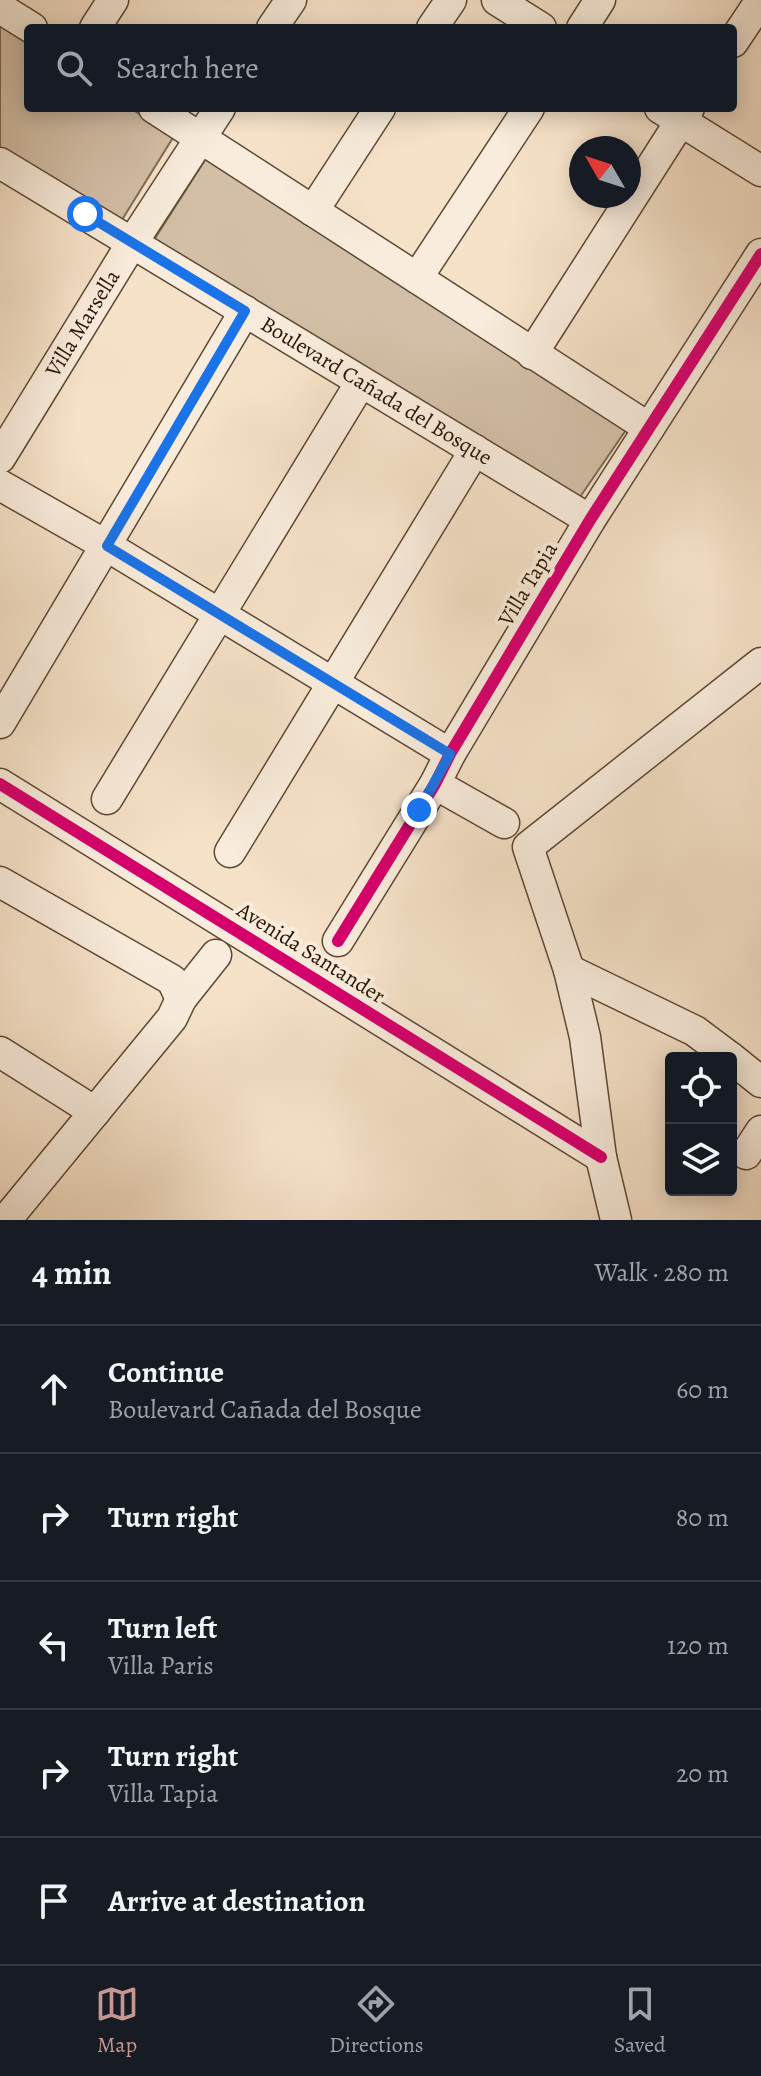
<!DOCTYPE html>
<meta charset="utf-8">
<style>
:root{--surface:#171b24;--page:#242831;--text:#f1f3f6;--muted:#9ea1a6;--line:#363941;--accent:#c59692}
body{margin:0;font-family:Alegreya,serif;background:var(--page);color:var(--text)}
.controls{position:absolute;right:24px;bottom:24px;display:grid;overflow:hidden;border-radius:8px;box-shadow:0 4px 20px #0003}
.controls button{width:72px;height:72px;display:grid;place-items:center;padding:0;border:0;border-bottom:2px solid var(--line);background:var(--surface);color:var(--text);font:40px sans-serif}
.compass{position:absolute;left:569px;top:136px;width:72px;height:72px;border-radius:50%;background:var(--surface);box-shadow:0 4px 20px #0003;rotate:309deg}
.stop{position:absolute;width:24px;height:24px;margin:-18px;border:6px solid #1a73e8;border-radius:50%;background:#fff}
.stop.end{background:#1a73e8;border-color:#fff;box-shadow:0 2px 8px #0008}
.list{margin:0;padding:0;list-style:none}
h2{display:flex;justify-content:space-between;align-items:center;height:104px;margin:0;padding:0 32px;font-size:34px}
h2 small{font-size:26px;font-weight:400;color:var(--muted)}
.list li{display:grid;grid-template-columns:52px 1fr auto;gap:24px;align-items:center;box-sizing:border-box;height:128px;padding:0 32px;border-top:2px solid var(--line)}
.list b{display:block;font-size:30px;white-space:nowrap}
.list p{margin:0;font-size:26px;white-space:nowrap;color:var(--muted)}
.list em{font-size:26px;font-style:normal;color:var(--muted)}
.icon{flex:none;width:44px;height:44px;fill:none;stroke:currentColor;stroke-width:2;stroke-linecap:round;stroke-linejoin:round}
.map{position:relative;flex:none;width:761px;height:1220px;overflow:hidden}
.search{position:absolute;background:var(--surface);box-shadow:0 4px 20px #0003;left:24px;right:24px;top:24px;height:88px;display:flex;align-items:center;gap:20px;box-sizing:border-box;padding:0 28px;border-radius:8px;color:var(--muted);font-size:30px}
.sheet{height:744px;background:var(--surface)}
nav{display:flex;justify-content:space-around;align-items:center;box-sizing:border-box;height:112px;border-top:2px solid var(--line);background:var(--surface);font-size:22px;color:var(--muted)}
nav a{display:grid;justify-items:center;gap:4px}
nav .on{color:var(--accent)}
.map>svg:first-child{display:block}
.green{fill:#d3bfa7;stroke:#7e6a54;stroke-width:2}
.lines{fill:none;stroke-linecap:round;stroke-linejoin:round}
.minor-casing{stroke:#5d4832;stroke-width:33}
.minor{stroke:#f9ecdc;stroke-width:30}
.cycleway-casing{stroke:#f9ecdc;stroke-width:17}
.cycleway{stroke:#d6006c;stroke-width:12}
.route{stroke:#1a73e8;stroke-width:10}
.labels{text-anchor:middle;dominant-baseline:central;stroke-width:8;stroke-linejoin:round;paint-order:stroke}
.street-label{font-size:22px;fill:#2a1500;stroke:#f9ecdc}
</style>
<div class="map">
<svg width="761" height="1220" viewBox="0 0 761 1220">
<rect width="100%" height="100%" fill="#f6e2c9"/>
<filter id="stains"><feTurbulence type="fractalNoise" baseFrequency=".0025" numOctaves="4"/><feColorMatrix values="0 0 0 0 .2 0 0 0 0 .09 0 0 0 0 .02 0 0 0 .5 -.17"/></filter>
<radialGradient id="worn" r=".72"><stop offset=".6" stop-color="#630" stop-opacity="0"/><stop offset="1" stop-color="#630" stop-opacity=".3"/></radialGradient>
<g class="green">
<polygon points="0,25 28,43 28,108 130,108 174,136 120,223 0,150"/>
<polygon points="207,157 628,427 580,497 152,243"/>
</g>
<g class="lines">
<g class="minor-casing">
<g id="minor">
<polyline points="497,0 541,28"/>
<polyline points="0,8 32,28"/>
<polyline points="95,28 113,0"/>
<polyline points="272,28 291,0"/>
<polyline points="432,28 451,0"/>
<polyline points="582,28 600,0"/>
<polyline points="733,42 761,0"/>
<polyline points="154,108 649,428"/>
<polyline points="660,108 761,171"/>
<path id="s1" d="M 0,163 L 590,520"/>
<polyline points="313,211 380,108"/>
<polyline points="417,278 529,108"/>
<polyline points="532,354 689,108"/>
<path id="s2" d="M 0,458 L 132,243 L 220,108"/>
<polyline points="0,485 107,546 450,754"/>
<polyline points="0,723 245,311"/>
<polyline points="0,784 601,1157"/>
<polyline points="435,784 504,823"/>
<polyline points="107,799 361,382"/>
<polyline points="230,852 475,450"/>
<polyline points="0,882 172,980 181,999"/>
<polyline points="338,941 435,784 450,754 590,520 761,254"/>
<polyline points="569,970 695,1031 731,1058"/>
<polyline points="0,1052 95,1112"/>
<polyline points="731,1058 761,1082"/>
<polyline points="746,1154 761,1131"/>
<polyline points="6,1220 172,1018 181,999 216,955"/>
<polyline points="616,1220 601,1157 585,1037 569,970 528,847 761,663"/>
</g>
</g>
<use href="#minor" class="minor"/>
<g class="cycleway-casing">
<g id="cycleway">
<polyline points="0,784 601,1157"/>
<polyline points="338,941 435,784 450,754 590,520 761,254"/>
</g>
</g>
<use href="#cycleway" class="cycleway"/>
</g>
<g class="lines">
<polyline class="route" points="85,214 245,311 107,546 450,754 419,810"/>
</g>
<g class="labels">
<g class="street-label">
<text stroke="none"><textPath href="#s2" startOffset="158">Villa Marsella</textPath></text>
<text stroke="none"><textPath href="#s1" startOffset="440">Boulevard Cañada del Bosque</textPath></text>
<text transform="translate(528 584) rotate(-59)">Villa Tapia</text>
<text transform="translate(311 953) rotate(32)">Avenida Santander</text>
</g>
</g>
<rect width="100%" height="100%" filter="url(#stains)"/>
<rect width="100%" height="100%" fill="url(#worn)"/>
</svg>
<div class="controls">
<button><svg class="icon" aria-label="locate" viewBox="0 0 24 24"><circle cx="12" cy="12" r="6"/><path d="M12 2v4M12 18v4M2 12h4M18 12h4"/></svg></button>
<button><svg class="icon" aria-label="layers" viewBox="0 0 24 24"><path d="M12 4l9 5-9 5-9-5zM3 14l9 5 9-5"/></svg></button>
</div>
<svg class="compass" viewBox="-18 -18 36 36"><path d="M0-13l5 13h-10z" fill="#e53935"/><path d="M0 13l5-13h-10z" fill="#9ea1a6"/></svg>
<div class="stop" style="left:85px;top:214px"></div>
<div class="stop end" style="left:419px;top:810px"></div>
<div class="search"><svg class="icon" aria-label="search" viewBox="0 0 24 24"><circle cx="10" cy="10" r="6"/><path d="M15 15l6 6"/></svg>Search here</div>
</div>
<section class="sheet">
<h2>4 min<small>Walk · 280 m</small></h2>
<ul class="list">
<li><svg class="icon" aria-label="ahead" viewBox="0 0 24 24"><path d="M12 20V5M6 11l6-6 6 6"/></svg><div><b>Continue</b><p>Boulevard Cañada del Bosque</p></div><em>60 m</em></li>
<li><svg class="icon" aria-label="right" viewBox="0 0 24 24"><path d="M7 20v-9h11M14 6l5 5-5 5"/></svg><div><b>Turn right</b></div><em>80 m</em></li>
<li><svg class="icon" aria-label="left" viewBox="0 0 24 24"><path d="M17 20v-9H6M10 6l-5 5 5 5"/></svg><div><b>Turn left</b><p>Villa Paris</p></div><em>120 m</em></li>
<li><svg class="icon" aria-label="right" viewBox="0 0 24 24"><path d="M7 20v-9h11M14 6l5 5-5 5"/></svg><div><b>Turn right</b><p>Villa Tapia</p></div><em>20 m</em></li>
<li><svg class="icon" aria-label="arrive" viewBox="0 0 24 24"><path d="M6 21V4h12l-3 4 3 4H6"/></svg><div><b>Arrive at destination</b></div></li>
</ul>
</section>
<nav>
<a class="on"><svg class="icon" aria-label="map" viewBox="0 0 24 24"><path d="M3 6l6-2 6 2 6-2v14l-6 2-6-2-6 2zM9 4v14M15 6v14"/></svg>Map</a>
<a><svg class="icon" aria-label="directions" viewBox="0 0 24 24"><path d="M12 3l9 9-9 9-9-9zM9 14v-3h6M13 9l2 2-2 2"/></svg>Directions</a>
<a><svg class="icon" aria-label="saved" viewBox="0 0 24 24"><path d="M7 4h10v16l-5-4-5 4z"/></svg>Saved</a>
</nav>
